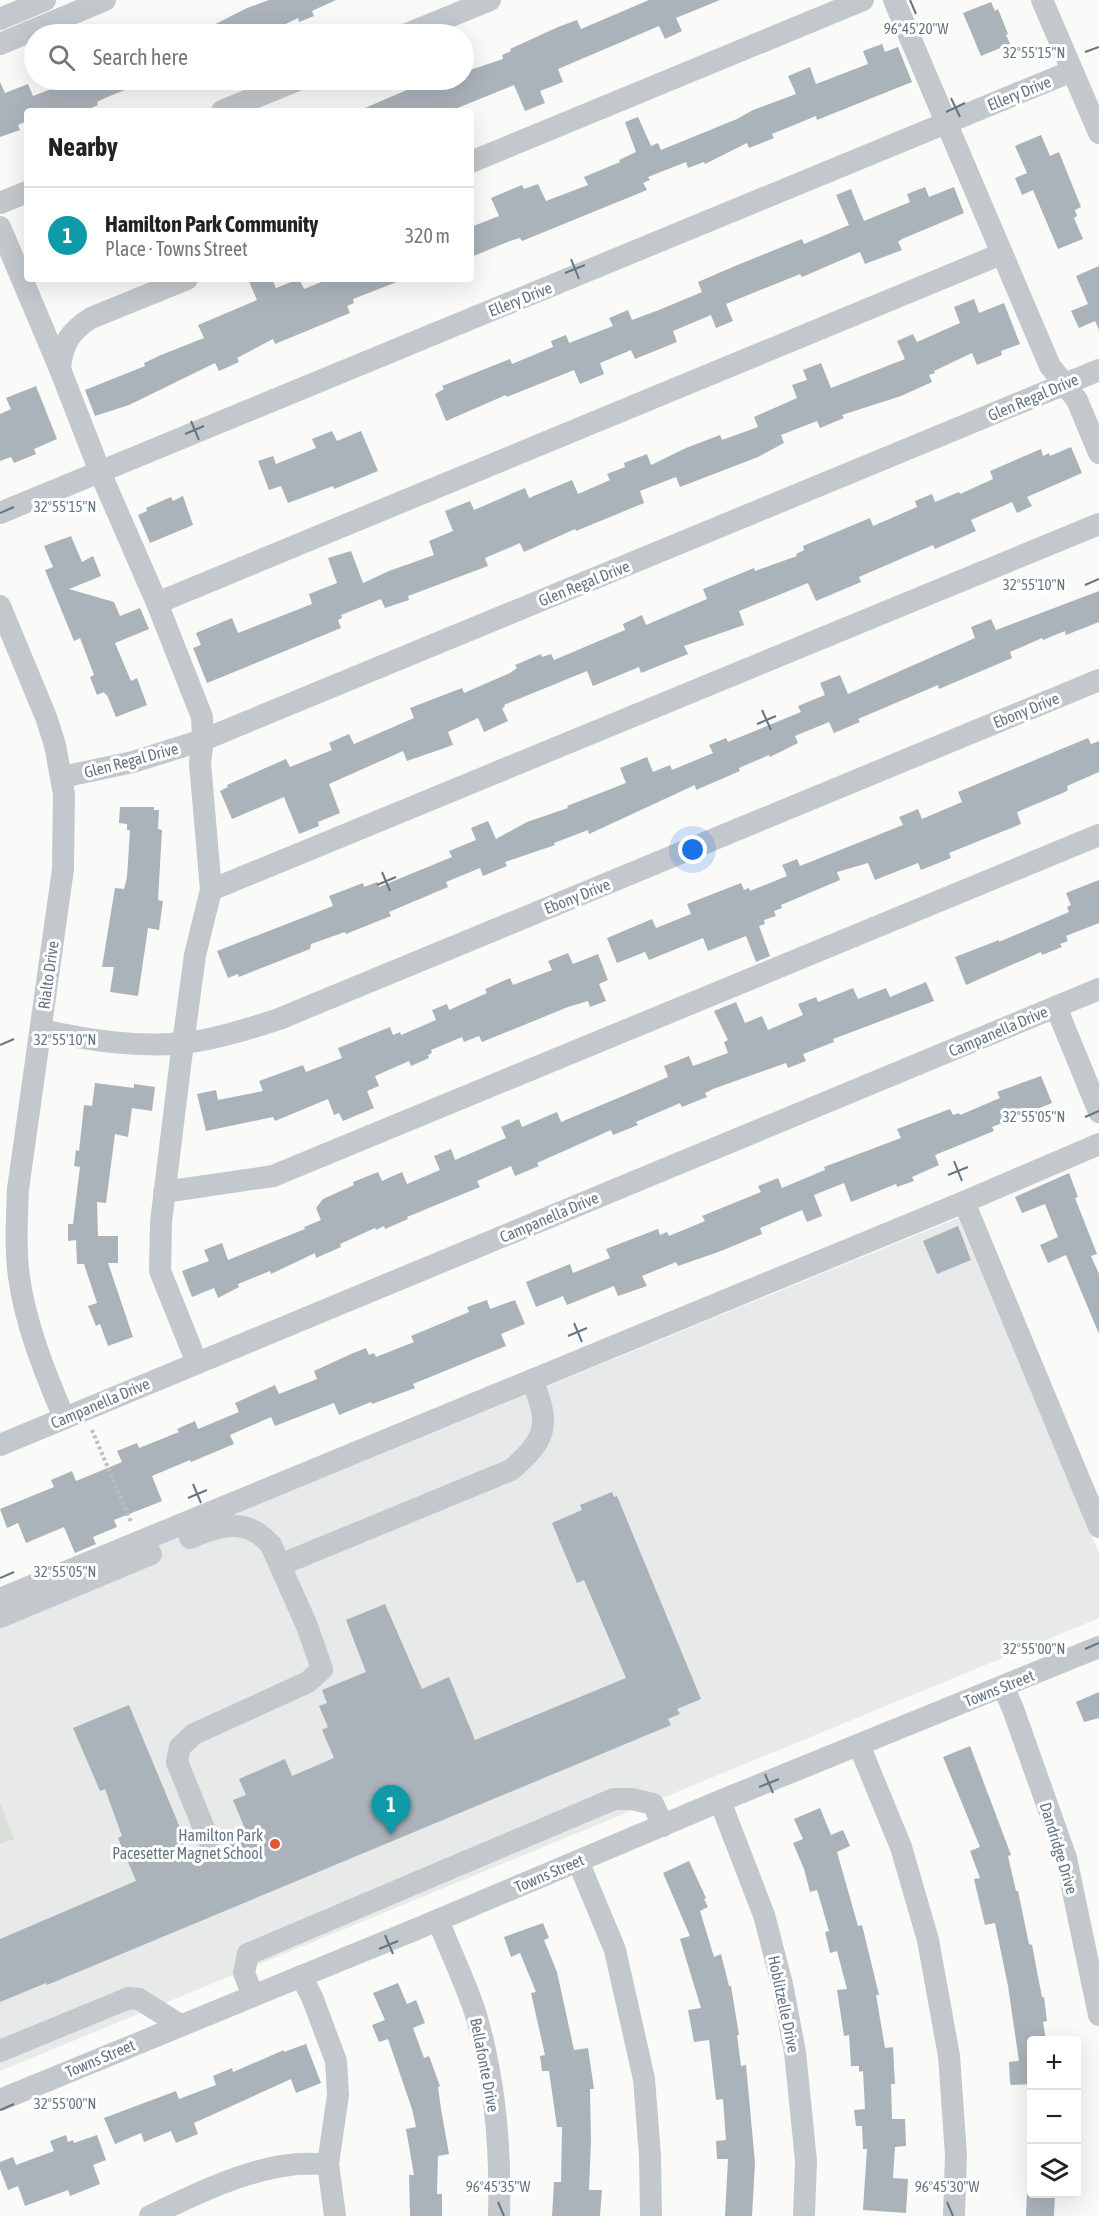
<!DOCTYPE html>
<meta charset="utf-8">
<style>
:root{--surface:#fff;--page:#f6f6f6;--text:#222;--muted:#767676;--line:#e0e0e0;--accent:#0f766e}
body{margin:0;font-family:"Asap Condensed",sans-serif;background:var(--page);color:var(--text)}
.controls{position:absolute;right:18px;bottom:18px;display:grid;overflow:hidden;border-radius:6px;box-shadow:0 6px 24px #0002}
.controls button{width:54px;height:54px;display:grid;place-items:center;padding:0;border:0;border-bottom:2px solid var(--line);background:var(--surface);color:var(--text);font:30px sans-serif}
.you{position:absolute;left:693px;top:850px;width:21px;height:21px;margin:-15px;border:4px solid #fff;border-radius:50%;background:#1a73e8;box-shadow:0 0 0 9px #1a73e833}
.badge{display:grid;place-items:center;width:39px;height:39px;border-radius:50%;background:var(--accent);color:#fff;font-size:20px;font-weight:700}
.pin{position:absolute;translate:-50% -50px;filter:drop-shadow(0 2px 3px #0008)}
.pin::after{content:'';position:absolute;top:32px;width:21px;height:18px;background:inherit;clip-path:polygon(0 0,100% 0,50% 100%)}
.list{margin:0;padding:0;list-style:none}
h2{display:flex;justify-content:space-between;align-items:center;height:78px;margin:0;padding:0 24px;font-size:26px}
h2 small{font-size:20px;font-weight:400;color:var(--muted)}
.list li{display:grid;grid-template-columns:39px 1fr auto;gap:18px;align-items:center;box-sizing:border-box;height:96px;padding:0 24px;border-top:2px solid var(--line)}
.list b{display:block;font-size:22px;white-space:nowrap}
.list p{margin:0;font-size:20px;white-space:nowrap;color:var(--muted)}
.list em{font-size:20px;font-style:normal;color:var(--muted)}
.icon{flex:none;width:33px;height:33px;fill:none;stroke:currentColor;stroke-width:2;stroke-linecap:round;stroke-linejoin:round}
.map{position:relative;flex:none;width:1099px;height:2216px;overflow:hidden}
.search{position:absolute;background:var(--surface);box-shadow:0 6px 24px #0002;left:24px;top:24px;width:450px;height:66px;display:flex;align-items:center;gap:15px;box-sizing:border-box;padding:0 21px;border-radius:33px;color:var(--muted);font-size:22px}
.panel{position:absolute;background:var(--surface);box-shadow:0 6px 24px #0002;left:24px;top:108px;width:450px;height:174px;border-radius:6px}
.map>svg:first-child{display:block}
.built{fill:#e8e9e9}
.green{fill:#dadfd7}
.building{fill:#aab3b9}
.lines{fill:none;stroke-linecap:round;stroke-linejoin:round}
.path{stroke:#bbbfc2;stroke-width:4;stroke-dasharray:3 3;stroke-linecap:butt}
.minor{stroke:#c3c8cc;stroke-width:22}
.ticks{fill:none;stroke:#657683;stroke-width:2}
.poi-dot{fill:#e4572e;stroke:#fff;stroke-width:2}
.labels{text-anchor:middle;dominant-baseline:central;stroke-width:6;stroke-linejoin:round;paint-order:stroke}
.street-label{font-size:16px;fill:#657683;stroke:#fff}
.poi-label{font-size:16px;fill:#657683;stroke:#fff;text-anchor:end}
.ticks-label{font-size:15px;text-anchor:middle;fill:#657683;stroke:#fff;stroke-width:6;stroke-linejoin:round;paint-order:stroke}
</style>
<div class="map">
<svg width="1099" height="2216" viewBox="0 0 1099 2216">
<rect width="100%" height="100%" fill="#fafaf8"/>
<polygon class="built" points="958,1218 1099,1553 1099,1618 0,2071 0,1610"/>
<polygon class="green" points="0,1802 14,1839 0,1844"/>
<g class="building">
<polygon points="269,0 336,0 312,11 314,16 299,22 298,18 265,34 196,34 247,8"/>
<polygon points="649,0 720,0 676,18 682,31 665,39 659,26 558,69 563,82 540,91 545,103 525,111 514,85 450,111 358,111 430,80 464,80 464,72 503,59 502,55 511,51 510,49 558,27 577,20 581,29"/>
<polygon points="991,2 995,11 998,9 1008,34 1006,35 1010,44 981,56 963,13"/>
<polygon points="882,44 885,52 898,47 912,82 817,120 816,116 772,134 774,138 749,148 747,143 705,164 704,162 688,168 686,162 648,177 650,180 643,183 647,190 522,241 520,238 510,241 471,257 471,227 499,216 491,198 522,185 524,189 538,184 546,201 588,185 584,177 620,162 619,160 636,152 625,122 638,117 651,146 658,143 661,150 737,119 753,110 796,94 788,76 810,67 816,84 868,64 863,51"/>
<polygon points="75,80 150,80 105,98 97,102 98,105 84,111 27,111 27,121 18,125 20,130 0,137 0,82 5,93 28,84 33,96"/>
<polygon points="1041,135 1050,156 1059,152 1081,207 1075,210 1077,216 1074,218 1083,239 1058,249 1033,190 1022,195 1015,178 1027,173 1015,146"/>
<polygon points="925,187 929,197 954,187 964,213 902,239 898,242 902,250 865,264 860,252 802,277 800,274 726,304 733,321 716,328 711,315 673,331 677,342 635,359 631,350 600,363 604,374 580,384 574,370 507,397 506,395 446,421 435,394 444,389 442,386 510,359 512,364 553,347 551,341 566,335 569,343 613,326 609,318 628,310 632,320 659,310 702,292 698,282 735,266 802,239 804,244 849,225 836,195 851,189 864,221 910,202 907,194"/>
<polygon points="1099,266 1099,330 1095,321 1079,328 1071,311 1088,304 1076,276"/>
<polygon points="248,279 272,279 276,288 299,279 304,289 329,279 402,280 353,299 354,303 347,306 350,313 275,344 273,339 237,358 239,362 219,371 215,363 129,405 95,416 85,390 145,366 144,363 161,355 204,338 198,325 257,300"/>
<polygon points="974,299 979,313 1004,303 1020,344 1001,351 1002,355 977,365 972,353 934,371 935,373 929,375 932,382 901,396 842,415 844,418 820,428 817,421 781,435 784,443 758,457 680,487 676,477 640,491 644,503 576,531 575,529 524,552 520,543 485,558 488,566 408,596 409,600 385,608 381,599 341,615 342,618 338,620 341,628 207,683 193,648 201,645 196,633 232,618 238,633 312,604 309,594 337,583 328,558 351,551 363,583 389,571 434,555 429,541 453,531 445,511 470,501 474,510 525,488 529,498 572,480 578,494 610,480 607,474 625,467 624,463 647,454 651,465 686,448 720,435 722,440 758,427 754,417 797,398 792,385 807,380 803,370 821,363 831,388 905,359 897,341 913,334 917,342 960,323 954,307"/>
<polygon points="36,386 57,439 34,449 36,454 14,463 11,457 0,461 0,414 11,409 6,398"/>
<polygon points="332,431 337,441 361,431 378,471 334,489 333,486 288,503 281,486 269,490 258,461 273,456 276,464 316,448 312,439"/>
<polygon points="1071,447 1082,473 1027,497 1032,506 1017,513 1012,502 971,520 976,531 935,549 933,545 859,577 861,582 816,601 808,583 739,611 744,625 684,646 688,654 641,673 639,667 593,686 587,671 504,705 505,707 502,708 508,721 484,732 478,718 448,732 453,745 407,761 403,751 329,784 340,813 318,822 319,826 299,834 284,797 232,819 220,791 228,787 227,785 286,759 290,767 332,750 329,743 349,734 354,744 414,718 410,708 462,688 464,693 510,673 517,668 515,665 541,654 542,657 551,654 554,660 625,630 623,624 642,615 646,625 707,599 703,589 754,568 755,571 797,556 796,554 804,550 803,546 870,518 873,526 917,507 915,501 932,494 935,502 959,492 960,494 993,479 990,471 1041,449 1043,456 1049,453 1050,456"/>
<polygon points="183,496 193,525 150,543 138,515 147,511 146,508 171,497 173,501"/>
<polygon points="71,536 82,562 93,556 101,576 69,589 114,602 120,616 140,608 149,629 115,643 131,681 137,678 147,705 116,717 107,695 106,695 104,692 97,695 90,677 94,675 80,638 74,641 45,570 53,567 44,546"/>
<polygon points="1099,591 1099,622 1066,635 1065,631 1043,640 1042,638 1010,652 1012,658 939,689 938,685 858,719 860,722 834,733 829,722 795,736 798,743 770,757 769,755 739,768 740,771 696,790 695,785 589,834 588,830 554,843 555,845 505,862 507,866 483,876 480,868 446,882 448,887 389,912 391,916 346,934 345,932 311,944 310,949 239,977 238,974 228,978 217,951 333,906 329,896 363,883 364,887 377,882 379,887 452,857 449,851 476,840 471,828 488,821 496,839 527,822 568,808 567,806 626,783 620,768 647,757 653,772 670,765 672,770 713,753 709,745 726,738 728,742 801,712 798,706 825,695 820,683 840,675 848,694 975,638 971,627 991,619 996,630"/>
<polygon points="1088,738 1091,744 1099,741 1099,772 1067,786 1068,790 1065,792 1017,812 1021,824 949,853 951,858 921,870 918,863 875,880 868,863 837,872 840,880 781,905 782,908 774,911 776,916 764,920 765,924 759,926 770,956 756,962 746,936 708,951 703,938 649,960 645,952 617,963 607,938 652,919 656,928 691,914 687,904 741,883 744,890 749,888 750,891 787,876 782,865 797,859 800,866 903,825 899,817 918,809 922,819 962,802 958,792"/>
<polygon points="120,807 154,807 154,810 159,810 158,829 162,830 158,900 163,901 159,930 148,928 138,996 110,992 114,967 102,967 115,888 124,889 127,877 130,830 127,830 127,824 119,823"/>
<polygon points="1099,880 1099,923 1066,936 1068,941 1060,944 1062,947 1042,955 1041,952 966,985 955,957 999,940 999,942 1069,912 1067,907 1071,905 1066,893"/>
<polygon points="568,953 573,964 598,954 608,980 599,984 606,1001 590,1007 588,1001 568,1007 482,1042 479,1036 464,1042 462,1037 431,1050 432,1053 428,1055 429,1058 411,1066 409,1061 375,1076 379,1086 367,1091 374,1108 343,1121 339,1113 334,1115 328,1099 275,1121 273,1117 206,1131 197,1094 216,1090 218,1100 263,1091 259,1081 303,1065 306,1072 342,1058 338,1048 390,1027 393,1035 400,1032 401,1035 436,1020 432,1010 447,1004 449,1010 487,993 485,989 510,978 513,985 552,970 548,961"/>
<polygon points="926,982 934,1001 833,1039 834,1042 803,1054 806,1061 788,1068 786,1063 713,1089 705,1093 707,1097 682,1107 680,1103 636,1122 638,1125 613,1135 611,1130 537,1163 539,1166 515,1176 511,1166 477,1181 480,1187 407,1217 408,1219 385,1229 384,1226 376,1230 375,1228 340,1244 341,1247 316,1258 315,1253 271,1274 270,1271 238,1284 239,1287 218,1298 214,1288 192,1297 182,1271 209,1261 204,1250 222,1243 228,1260 305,1229 304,1227 321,1220 316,1208 323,1199 354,1185 353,1182 378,1172 382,1181 402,1172 407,1184 440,1170 434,1156 451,1149 455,1160 506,1138 501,1127 519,1119 522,1127 557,1112 561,1122 668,1077 664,1066 689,1056 693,1066 728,1053 724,1042 728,1040 714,1011 736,1002 745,1023 762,1016 768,1030 803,1015 798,1004 816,997 818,1002 853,988 858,999 886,988 890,997"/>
<polygon points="1041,1076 1052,1103 992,1127 994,1131 935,1155 939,1165 912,1177 914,1181 897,1187 896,1184 851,1202 844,1183 814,1195 822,1216 807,1222 802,1210 760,1228 762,1234 721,1251 678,1266 676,1262 642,1276 647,1286 618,1296 614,1286 567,1305 563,1296 536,1307 526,1282 570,1264 573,1273 610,1258 606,1249 658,1229 660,1235 667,1232 669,1236 705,1221 702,1216 761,1192 758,1186 778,1178 782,1188 825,1170 824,1167 901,1138 897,1129 950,1109 953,1115 959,1113 960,1115 1000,1098 997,1092"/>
<polygon points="95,1083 134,1088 134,1084 155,1087 152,1111 132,1108 128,1137 115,1134 106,1203 97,1202 98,1236 118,1236 118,1263 108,1263 133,1337 108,1346 100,1324 96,1326 88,1306 97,1303 84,1264 77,1264 76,1240 68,1241 68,1224 73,1224 80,1167 74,1166 76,1150 79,1151 84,1105 92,1106"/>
<polygon points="1069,1173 1078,1197 1075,1198 1097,1254 1091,1256 1099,1274 1099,1334 1066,1255 1048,1263 1040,1245 1058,1237 1045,1204 1022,1213 1015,1197"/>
<polygon points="958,1226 971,1260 937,1274 923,1241"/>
<polygon points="487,1300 490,1309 515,1300 525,1324 501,1334 506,1346 413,1384 415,1388 372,1404 371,1402 339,1415 334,1403 275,1426 271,1417 230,1435 234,1444 191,1462 190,1460 152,1476 162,1501 114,1520 117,1527 93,1537 96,1544 75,1553 64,1527 26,1543 18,1523 7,1528 0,1509 54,1487 51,1480 72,1471 76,1481 122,1462 117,1451 137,1443 139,1448 179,1432 177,1429 195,1421 198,1429 239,1412 235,1403 275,1385 279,1394 317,1379 314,1371 351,1354 366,1348 369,1355 374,1353 376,1357 414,1342 411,1336 469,1312 467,1307"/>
<polygon points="612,1492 614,1497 617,1496 701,1699 677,1709 680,1714 668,1719 671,1725 47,1985 46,1983 0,2002 0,1939 136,1881 118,1838 122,1836 105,1789 100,1791 73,1728 129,1705 193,1859 206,1854 215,1853 220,1848 248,1836 233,1800 246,1795 239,1779 285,1759 292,1776 334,1758 322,1730 328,1727 319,1706 327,1703 322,1690 366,1672 346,1620 385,1604 422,1689 449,1677 475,1740 626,1678 584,1580 577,1583 552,1523 582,1510 580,1505"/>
<polygon points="1099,1692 1099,1718 1084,1722 1076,1702"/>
<polygon points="970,1746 1011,1855 1008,1856 1016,1891 1018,1891 1029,1944 1032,1945 1042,1997 1044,1997 1047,2021 1043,2022 1046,2040 1032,2040 1032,2084 1011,2085 1010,2082 1009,2062 1019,2061 1008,1986 995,1923 985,1925 974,1879 980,1878 970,1851 980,1847 943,1757"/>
<polygon points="820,1808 831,1835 843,1830 850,1846 837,1852 858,1926 862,1925 879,1995 876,1995 885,2048 893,2047 895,2084 891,2084 892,2119 905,2119 906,2146 895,2147 893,2178 908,2179 906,2213 863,2210 867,2149 863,2149 862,2126 856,2126 854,2110 865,2109 863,2071 859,2072 859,2066 851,2066 849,2035 844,2036 837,1990 847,1989 837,1951 830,1953 825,1932 829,1931 817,1890 810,1892 804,1869 793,1843 803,1839 794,1819"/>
<polygon points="689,1861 706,1898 704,1899 708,1907 700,1911 714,1957 721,1954 729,1986 731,1986 739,2035 737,2035 741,2066 746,2065 755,2163 752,2216 725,2216 728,2159 717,2159 716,2141 726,2140 723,2099 716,2100 709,2040 694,2042 688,2010 701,2008 680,1939 690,1936 663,1873"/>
<polygon points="543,1923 549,1938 544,1940 557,1972 574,2050 588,2048 594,2089 590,2089 591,2142 589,2190 602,2190 600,2216 552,2216 554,2182 561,2182 562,2127 557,2127 549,2071 542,2071 540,2056 545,2055 531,1993 536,1992 520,1953 511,1957 504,1937"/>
<polygon points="398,1983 407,2004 416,2000 425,2023 413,2028 424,2058 429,2056 440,2086 438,2087 441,2109 449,2154 438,2156 437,2194 442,2194 442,2216 410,2216 409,2175 414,2175 406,2129 416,2127 412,2109 388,2039 379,2042 372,2025 385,2020 373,1993"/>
<polygon points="306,2044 321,2083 296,2093 291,2079 194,2123 198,2134 176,2143 171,2131 144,2142 141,2133 115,2144 104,2118 176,2091 179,2099 216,2085 213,2076 232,2068 233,2072 284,2050 284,2052"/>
<polygon points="66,2135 68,2142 73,2140 74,2143 97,2135 106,2160 93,2165 100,2184 70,2196 68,2190 25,2206 18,2186 8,2190 0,2169 0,2162 13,2157 16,2165 54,2151 50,2141"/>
<polygon points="1027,2193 1055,2193 1054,2216 1026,2216"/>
</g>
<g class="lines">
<polyline class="path" points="92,1430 131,1522"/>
<g class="minor">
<polyline points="894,0 1050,366 1077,400 1099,453"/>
<polyline points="1042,0 1099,133"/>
<polyline points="0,19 45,0"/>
<polyline points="407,34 490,0"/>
<polyline points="0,44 105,0"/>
<polyline points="222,111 298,80"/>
<polyline points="471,162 863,0"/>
<polyline points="0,203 27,192"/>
<polyline points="0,227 60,369"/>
<path d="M 187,279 L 91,318 C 70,331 62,344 60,369 L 100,472 L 157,603 L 202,717 L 203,740 L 200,763 L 211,890 L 195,955 L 180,1066 L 161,1222 L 160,1271 L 197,1363"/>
<polyline points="0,513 1072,71"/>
<polyline points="157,603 1001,254"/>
<path d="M 0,606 L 46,717 L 55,745 L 64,794 L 63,869 L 18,1189 C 17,1218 15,1248 19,1277 C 26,1327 45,1372 64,1418"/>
<polyline points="62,777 133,762 203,740 1099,370"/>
<polyline points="211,890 1099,524"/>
<polyline points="1056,1007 1099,1112"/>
<path d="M 41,1030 C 88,1040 137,1048 184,1043 C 217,1039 248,1029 279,1019 L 1099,680"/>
<polyline points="164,1192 273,1176 1099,835"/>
<polyline points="964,1202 1099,1527"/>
<polyline points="0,1445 1099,989"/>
<path d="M 190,1538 C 220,1525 247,1517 271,1545 L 307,1626 L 322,1669 L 308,1682 L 194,1734 L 180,1747 L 177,1762 L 209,1841"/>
<path d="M 280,1565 L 511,1470 C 548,1438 550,1424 532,1380"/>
<polyline points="0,1599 964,1202 1099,1144"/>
<polyline points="0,1617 151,1554"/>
<polyline points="1003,1686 1013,1709 1066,1858 1099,2015"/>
<polyline points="859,1745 901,1847 928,1940 949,2056 956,2155 954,2216"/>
<polyline points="720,1801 764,1915 782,1984 795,2052 806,2161 804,2216"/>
<polyline points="578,1861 615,1950 644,2079 650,2156 651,2216"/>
<path d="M 438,1920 C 450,1951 466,1983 476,2015 C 495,2080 501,2149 499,2216"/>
<polyline points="301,1976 312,1997 336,2061 338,2095 328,2164 335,2216"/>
<polyline points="253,1996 244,1973 248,1954 614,1799 632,1799 653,1804 663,1826"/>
<polyline points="0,2051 129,1998 139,1999 180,2025"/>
<polyline points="0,2100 419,1928 720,1801 1099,1647"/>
<path d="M 150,2216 C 191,2196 244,2170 290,2165 C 302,2163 315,2164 328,2164"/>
</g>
</g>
<path class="ticks" d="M 910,0 L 916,14M 1085,52 L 1099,47M 951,98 L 960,117M 946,112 L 965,103M 571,259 L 579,279M 565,273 L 585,265M 191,421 L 199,440M 185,434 L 204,426M 0,513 L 14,507M 1085,585 L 1099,579M 762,710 L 771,730M 757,724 L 776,716M 382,872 L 390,891M 377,885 L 396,877M 0,1045 L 14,1039M 1085,1117 L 1099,1111M 954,1161 L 962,1181M 948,1175 L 968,1167M 574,1323 L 582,1342M 568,1336 L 587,1328M 193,1484 L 201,1503M 188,1498 L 207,1490M 0,1578 L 14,1572M 1085,1649 L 1099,1643M 765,1774 L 773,1793M 759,1787 L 779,1779M 385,1935 L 393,1954M 379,1949 L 398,1941M 0,2110 L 14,2104M 498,2202 L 504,2216M 947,2202 L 953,2216"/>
<circle class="poi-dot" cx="275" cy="1844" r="6"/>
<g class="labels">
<g class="street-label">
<text transform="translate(1019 93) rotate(-22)">Ellery Drive</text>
<text transform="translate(520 299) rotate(-22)">Ellery Drive</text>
<text transform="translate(1033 397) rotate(-23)">Glen Regal Drive</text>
<text transform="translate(584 583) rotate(-22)">Glen Regal Drive</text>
<text transform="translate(1026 710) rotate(-22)">Ebony Drive</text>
<text transform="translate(131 760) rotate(-15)">Glen Regal Drive</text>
<text transform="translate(577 896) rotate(-22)">Ebony Drive</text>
<text transform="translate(48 975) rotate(-82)">Rialto Drive</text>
<text transform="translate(998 1031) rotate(-23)">Campanella Drive</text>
<text transform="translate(549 1217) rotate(-23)">Campanella Drive</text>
<text transform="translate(100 1403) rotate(-23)">Campanella Drive</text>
<text transform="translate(999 1688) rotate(-22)">Towns Street</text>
<text transform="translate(1059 1848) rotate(73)">Dandridge Drive</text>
<text transform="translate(549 1873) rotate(-23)">Towns Street</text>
<text transform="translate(784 2004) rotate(78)">Hoblitzelle Drive</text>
<text transform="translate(100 2058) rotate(-23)">Towns Street</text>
<text transform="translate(485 2065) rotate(79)">Bellafonte Drive</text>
</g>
<g class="poi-label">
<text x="263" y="1835">Hamilton Park<tspan x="263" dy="18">Pacesetter Magnet School</tspan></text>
</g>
</g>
<g class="ticks-label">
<text x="916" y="34">96°45'20"W</text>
<text x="1034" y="58">32°55'15"N</text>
<text x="65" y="512">32°55'15"N</text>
<text x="1034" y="590">32°55'10"N</text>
<text x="65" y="1045">32°55'10"N</text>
<text x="1034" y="1122">32°55'05"N</text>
<text x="65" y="1577">32°55'05"N</text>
<text x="1034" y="1654">32°55'00"N</text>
<text x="65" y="2109">32°55'00"N</text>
<text x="498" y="2192">96°45'35"W</text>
<text x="947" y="2192">96°45'30"W</text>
</g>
</svg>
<div class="controls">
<button>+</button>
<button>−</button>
<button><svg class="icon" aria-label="layers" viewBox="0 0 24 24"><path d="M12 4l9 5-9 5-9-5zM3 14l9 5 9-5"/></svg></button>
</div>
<div class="you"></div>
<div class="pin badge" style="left:391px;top:1835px;background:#0f9aa8">1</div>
<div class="search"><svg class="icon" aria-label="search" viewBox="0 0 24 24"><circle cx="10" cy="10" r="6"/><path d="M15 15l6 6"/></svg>Search here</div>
<section class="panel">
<h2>Nearby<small></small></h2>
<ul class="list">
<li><span class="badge" style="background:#0f9aa8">1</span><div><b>Hamilton Park Community</b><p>Place · Towns Street</p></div><em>320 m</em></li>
</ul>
</section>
</div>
